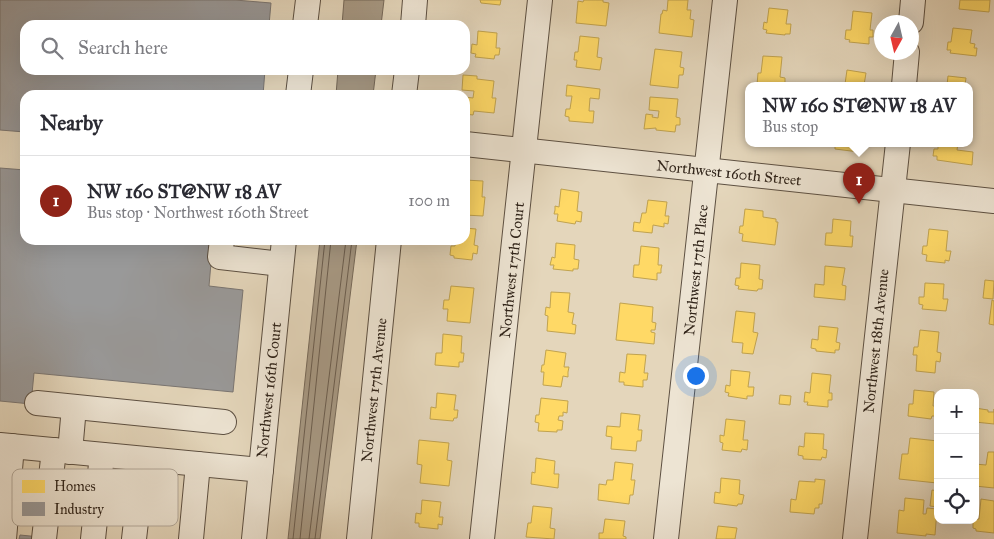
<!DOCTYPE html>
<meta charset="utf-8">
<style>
:root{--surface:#fff;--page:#f2f2f3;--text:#2b2b33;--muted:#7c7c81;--line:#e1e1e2;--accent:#8f2418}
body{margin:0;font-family:"IM FELL Great Primer",serif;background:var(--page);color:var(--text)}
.controls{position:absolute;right:15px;bottom:15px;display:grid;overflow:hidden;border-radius:10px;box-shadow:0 5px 20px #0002}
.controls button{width:45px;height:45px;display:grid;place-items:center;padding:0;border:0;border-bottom:1px solid var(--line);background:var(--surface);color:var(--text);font:25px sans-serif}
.compass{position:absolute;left:874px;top:15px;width:45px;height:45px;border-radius:50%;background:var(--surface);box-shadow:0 5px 20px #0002;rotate:188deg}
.you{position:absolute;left:695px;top:375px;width:18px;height:18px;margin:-12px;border:4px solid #fff;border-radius:50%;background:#1a73e8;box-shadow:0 0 0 8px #1a73e833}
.badge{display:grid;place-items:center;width:32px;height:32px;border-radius:50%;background:var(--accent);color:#fff;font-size:16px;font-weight:700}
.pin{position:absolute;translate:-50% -41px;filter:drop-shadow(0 1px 2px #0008)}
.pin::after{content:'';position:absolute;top:26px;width:18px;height:15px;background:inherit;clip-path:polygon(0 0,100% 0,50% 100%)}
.popup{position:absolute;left:745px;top:82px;width:228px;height:65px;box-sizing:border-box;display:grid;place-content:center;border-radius:10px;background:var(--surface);filter:drop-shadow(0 1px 4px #0005);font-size:16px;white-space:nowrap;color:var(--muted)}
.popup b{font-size:19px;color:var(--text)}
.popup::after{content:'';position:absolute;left:50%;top:100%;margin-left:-10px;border:10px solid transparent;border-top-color:var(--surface)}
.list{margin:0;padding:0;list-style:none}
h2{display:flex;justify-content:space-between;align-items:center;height:65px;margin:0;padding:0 20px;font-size:21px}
h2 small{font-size:16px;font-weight:400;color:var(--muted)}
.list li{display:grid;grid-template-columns:32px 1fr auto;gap:15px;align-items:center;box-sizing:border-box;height:90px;padding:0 20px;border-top:1px solid var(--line)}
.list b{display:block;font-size:19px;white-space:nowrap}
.list p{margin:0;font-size:16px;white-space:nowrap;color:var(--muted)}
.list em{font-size:16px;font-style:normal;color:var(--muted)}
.icon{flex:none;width:28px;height:28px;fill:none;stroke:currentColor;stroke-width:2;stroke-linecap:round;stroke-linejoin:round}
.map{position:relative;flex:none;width:994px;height:539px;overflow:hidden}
.search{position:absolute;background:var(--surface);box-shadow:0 5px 20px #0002;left:20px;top:20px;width:450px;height:55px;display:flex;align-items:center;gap:12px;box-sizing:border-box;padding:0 18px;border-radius:15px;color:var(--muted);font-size:19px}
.panel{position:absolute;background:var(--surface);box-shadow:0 5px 20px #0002;left:20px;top:90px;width:450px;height:155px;border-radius:15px}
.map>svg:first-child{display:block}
.water{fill:#a79984;stroke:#776a5a}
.homes{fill:#ffd966;stroke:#c1a34f}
.industry{fill:#999;stroke:#7a7673}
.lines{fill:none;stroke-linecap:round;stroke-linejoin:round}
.shore{stroke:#6c5e4f;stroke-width:1}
.minor-casing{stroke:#5d5042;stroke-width:26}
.minor{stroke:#ede4d3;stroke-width:24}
.labels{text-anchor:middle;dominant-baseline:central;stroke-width:5;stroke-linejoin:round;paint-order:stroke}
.street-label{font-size:15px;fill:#30241a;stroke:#ede4d3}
.key{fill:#ede4d3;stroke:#b4aa9c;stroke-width:1}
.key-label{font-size:14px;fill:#30241a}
</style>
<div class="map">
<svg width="994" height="539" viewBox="0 0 994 539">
<rect width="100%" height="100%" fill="#e4d6bb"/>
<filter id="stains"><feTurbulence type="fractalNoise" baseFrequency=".004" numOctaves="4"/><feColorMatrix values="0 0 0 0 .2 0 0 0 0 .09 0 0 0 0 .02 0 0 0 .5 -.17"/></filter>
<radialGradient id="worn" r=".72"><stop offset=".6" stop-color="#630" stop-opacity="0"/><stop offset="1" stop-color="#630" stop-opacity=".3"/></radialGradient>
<g class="water">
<polygon points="344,0 384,0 381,25 342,25"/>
<polygon points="338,70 376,70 373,95 336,95"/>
<polygon points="320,240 357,240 320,539 288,539"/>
</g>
<g class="homes">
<polygon points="480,0 501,0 500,5 481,3"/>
<polygon points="584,0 603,0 603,2 609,3 606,26 576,23 578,1 583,2"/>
<polygon points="668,0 688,0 687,10 691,10 690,19 694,20 692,37 659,33 661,14 662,14 663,10 667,11"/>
<polygon points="960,0 990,0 989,12 959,9"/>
<polygon points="769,8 788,10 786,24 791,24 790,34 785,34 785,35 766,33 767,30 763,29 764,22 767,23"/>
<polygon points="853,11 872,13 870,30 873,30 873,37 869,37 869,44 849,42 850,40 845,39 846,30 851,30"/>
<polygon points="953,28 972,30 970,43 975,44 974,48 977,48 976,56 950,53 951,50 947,50 948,42 951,42"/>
<polygon points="478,31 497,33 496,48 500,48 499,55 495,55 494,59 475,57 476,54 471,53 472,44 477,45"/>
<polygon points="580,36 599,38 597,57 602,58 600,70 576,67 577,60 574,60 575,52 578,52"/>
<polygon points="655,49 682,52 680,67 684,68 683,75 679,75 678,88 650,85"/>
<polygon points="763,56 782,57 780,77 785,78 785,85 789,85 757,85 758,73 761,73"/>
<polygon points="847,70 866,73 864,85 840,85 840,84 845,84"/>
<polygon points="463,75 477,76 477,79 494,81 492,98 496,98 494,113 474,111 473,115 465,114 465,97 473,98 474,91 462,90"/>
<polygon points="948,76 966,78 965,85 947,85"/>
<polygon points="567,85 600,89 599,99 590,98 589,111 594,111 593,123 569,121 569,117 565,116 566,109 570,109 572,96 566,96"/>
<polygon points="650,97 678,99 676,117 680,118 680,125 676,125 675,132 656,130 656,128 644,129 646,114 653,115 652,117 658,118 659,111 649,110"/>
<polygon points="835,143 863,143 863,145 860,144 859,152 835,149"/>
<polygon points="938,143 958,143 957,150 973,152 972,165 937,160 937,156 933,156 934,149 938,149"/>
<polygon points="465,180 483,181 482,197 485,197 483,216 465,215"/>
<polygon points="561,189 579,192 577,211 582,212 581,222 576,221 575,224 557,221 558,214 554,214 555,210 555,206 559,207"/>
<polygon points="648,200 667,202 665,216 669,216 668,224 664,223 664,227 653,225 652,233 633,231 634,222 640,223 642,213 646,213"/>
<polygon points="745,209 763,211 763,217 776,219 776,222 778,222 775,245 742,241 743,234 739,233 740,226 743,226"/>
<polygon points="833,219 851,221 850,236 853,236 852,247 825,245 826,233 832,233"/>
<polygon points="465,228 476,229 474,245 478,246 477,254 473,253 472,260 454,258 454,256 450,255 451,246 455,246 456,240 465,240"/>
<polygon points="929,229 948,231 946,251 951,251 949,261 945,260 945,263 926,261 927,255 922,254 923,246 927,246"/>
<polygon points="556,243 575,245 574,259 579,260 578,269 573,269 573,271 553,269 554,265 550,265 552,257 555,258"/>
<polygon points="641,246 659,248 658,265 662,265 661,269 661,273 657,273 657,280 633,277 634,265 639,265"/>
<polygon points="741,263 760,265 759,279 763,280 762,289 758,289 757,291 738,289 739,286 735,285 736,278 740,278"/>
<polygon points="825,266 845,268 842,285 846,286 845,300 814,297 815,284 824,285"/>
<polygon points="985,280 994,281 993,299 983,298"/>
<polygon points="925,283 944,284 943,299 948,299 946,311 922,309 923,305 919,304 919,297 924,297"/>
<polygon points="451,286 474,288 470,323 447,321 448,309 443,309 444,300 449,300"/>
<polygon points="551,292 570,293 568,312 574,313 572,324 576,325 575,334 547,331 548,316 545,315 546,307 550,308"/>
<polygon points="992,300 994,301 994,325 989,324"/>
<polygon points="620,303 653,307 652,322 656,323 655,330 651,330 651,332 655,333 654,344 616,340"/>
<polygon points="736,311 755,313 753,332 758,333 753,354 742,353 743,343 732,342"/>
<polygon points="819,326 838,328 836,342 840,343 839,350 835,350 835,353 816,351 816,349 811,348 812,339 818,340"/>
<polygon points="920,330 939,332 937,352 941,353 940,362 936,361 935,373 916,371 917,355 913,355 914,347 918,347"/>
<polygon points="443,334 462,336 461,353 464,353 463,362 459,362 459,367 435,365 436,353 442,353"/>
<polygon points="546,350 566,353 564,367 569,367 568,372 568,377 563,376 561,387 543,385 544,372 541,372 542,365 544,365"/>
<polygon points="627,354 646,355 644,373 648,373 647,380 643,380 643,387 624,385 624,382 619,382 620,372 625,373"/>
<polygon points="731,370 750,372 748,387 754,387 753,396 747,396 747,399 728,396 729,393 725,392 726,385 730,386"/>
<polygon points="812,373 831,375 829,393 832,393 832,400 828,400 828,407 807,405 808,402 804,402 805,392 810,393"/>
<polygon points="914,390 934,392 933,406 937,406 936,416 932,416 931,419 908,416 909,404 913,404"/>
<polygon points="437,393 456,395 454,410 458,410 457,418 454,418 453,421 430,419 431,407 436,408"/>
<polygon points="780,395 791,396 790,405 779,404"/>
<polygon points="541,398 568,401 567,413 563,412 563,416 559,416 558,420 563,421 562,430 557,430 557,432 538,431 539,423 535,422 536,415 539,415"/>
<polygon points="975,408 988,410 988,412 994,412 994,409 994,424 975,422"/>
<polygon points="621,413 640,415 638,430 642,430 641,441 637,441 636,451 611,449 612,437 606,436 607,426 620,427"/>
<polygon points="726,419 745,421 743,440 748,440 747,450 742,449 741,452 722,450 723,443 720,442 720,435 724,436"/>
<polygon points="805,433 824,434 823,449 827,450 826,458 822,457 821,460 803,459 803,456 798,455 799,446 804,447"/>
<polygon points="910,438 938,441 937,483 899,479 902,454 908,454"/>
<polygon points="419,440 449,443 447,460 452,461 449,486 420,483 422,465 417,464"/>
<polygon points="988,452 994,452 994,488 975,486 975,464 986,465"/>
<polygon points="536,458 555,461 554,474 559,474 558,488 531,484 532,472 535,473"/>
<polygon points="615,462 633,464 631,480 635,480 633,495 630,495 629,504 598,500 599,484 606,485 607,480 613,480"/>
<polygon points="721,478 740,480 739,494 744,495 742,504 738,504 737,506 714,503 715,492 720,493"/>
<polygon points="815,479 825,480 822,504 819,504 819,508 815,508 814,514 790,512 791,499 796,500 799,481 815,482"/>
<polygon points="932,490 938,491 938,507 930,506"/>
<polygon points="905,498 924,500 923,514 926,514 927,508 937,509 935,535 926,534 926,536 897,533 899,510 904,511"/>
<polygon points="981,499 994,501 994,533 976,531 976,529 973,528 973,520 979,519"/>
<polygon points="422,500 441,502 439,517 443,517 442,525 438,524 438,529 419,527 419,523 415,523 416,513 421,514"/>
<polygon points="533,506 552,508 550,528 555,529 554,539 526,537 528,523 531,523"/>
<polygon points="605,519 625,521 623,536 626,537 626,539 599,539 599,533 603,533"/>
<polygon points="718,526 737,528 735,539 716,539"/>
</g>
<g class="industry">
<polygon points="0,0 235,0 271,3 269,25 25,25 25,70 265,70 263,95 25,95 25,132 0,130"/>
<polygon points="0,168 25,170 25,240 213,240 209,286 243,290 233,392 34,373 31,404 0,401"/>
<polygon points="20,535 40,537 40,539 19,539"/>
</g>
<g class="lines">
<g class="shore">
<polyline points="293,539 325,240"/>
<polyline points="300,539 331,240"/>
<polyline points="309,539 346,240"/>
<polyline points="315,539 352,240"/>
</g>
<g class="minor-casing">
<g id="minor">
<polyline points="911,22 913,0"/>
<polyline points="305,25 308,0"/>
<polyline points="413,25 415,0"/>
<polyline points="904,85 907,52"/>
<polyline points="298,95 301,70"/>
<polyline points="404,95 407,70"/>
<polyline points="465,144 994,201"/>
<polyline points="222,240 220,257 281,264"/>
<polyline points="37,403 224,422"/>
<polyline points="0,445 261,470"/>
<polyline points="70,452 74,407"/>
<polyline points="97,500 138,504 134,539"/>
<polyline points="4,539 12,446"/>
<polyline points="44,539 54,450"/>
<polyline points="93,539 102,455"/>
<polyline points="191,539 198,464"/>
<polyline points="254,539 284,240"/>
<polyline points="359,539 389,240"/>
<polyline points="482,539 540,0"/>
<polyline points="666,539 725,0"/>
<polyline points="855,539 898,143"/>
</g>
</g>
<use href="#minor" class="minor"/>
</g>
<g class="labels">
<g class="street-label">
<text transform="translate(729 173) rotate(6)">Northwest 160th Street</text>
<text transform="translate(512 270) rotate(-84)">Northwest 17th Court</text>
<text transform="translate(696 270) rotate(-84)">Northwest 17th Place</text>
<text transform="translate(876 341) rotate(-84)">Northwest 18th Avenue</text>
<text transform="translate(269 390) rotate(-84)">Northwest 16th Court</text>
<text transform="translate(374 390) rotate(-84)">Northwest 17th Avenue</text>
</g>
</g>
<rect x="12" y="469" width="166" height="57" rx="8" class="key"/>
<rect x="22" y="480" width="23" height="13" fill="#ffd966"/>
<rect x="22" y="502" width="23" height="14" fill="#999"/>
<g class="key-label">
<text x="54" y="491">Homes</text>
<text x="54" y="514">Industry</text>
</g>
<rect width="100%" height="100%" filter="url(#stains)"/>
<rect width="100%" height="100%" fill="url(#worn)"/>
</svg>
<div class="controls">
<button>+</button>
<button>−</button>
<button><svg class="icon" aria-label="locate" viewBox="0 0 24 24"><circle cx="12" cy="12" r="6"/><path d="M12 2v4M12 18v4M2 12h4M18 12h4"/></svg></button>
</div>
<svg class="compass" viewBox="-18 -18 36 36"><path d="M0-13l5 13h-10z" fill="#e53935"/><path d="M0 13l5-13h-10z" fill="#7c7c81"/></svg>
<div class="you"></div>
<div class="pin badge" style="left:859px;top:204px">1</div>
<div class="popup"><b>NW 160 ST@NW 18 AV</b>Bus stop</div>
<div class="search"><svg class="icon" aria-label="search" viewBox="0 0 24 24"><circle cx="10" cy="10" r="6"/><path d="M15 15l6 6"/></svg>Search here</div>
<section class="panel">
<h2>Nearby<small></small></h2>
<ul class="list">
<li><span class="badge">1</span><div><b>NW 160 ST@NW 18 AV</b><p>Bus stop · Northwest 160th Street</p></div><em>100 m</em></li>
</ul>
</section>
</div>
